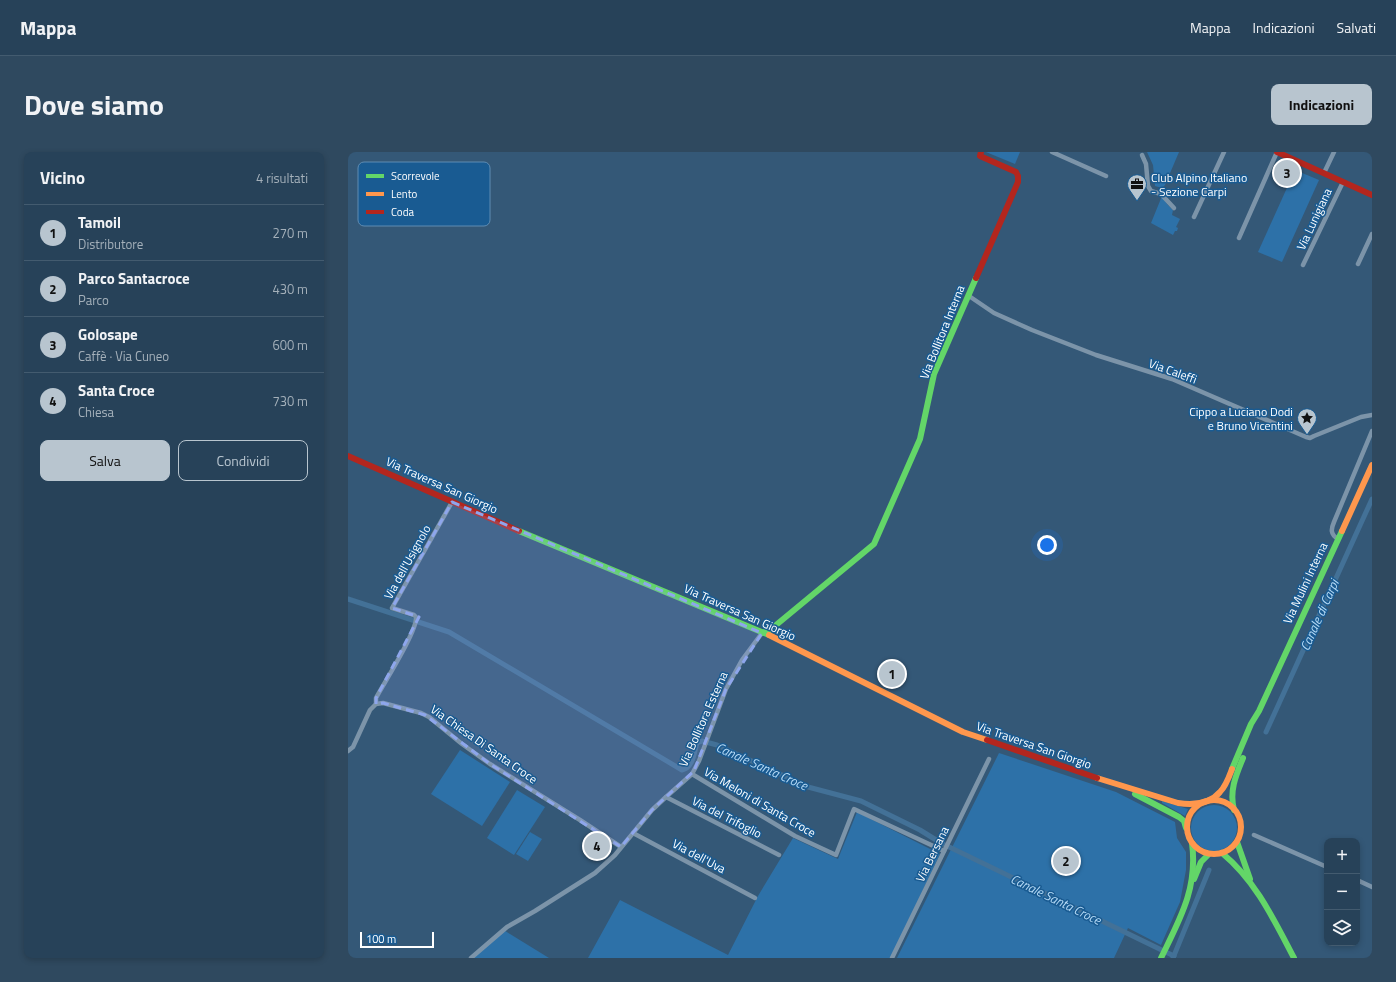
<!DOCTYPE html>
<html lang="it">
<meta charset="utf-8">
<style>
:root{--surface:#274259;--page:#2f495f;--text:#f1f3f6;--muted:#a4b0ba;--line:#435b6f;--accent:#b8c5cf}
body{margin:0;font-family:"Titillium Web",sans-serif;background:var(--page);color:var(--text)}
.controls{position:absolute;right:12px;bottom:12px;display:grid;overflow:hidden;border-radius:8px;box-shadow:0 2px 6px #0003}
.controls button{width:36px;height:36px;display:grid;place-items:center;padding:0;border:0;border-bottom:1px solid var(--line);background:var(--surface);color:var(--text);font:20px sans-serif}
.scale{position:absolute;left:12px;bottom:10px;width:74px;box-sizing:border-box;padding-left:4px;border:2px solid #fff;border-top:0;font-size:11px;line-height:14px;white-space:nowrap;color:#fff;-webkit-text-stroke:3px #195b92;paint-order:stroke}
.you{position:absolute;left:699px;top:393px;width:14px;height:14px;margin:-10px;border:3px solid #fff;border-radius:50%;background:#1a73e8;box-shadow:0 0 0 6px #1a73e833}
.badge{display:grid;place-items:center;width:26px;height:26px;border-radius:50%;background:var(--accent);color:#111;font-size:13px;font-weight:700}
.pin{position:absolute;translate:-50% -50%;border:2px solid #fff;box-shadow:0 1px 4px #0006}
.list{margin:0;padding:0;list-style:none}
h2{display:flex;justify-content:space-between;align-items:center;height:52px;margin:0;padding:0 16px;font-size:17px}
h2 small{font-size:13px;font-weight:400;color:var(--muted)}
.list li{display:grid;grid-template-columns:26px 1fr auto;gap:12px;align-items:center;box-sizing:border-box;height:56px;padding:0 16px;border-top:1px solid var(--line)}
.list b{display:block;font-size:15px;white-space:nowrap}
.list p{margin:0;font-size:13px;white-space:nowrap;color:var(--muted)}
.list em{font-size:13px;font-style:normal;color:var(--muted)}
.actions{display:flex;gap:8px;padding:12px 16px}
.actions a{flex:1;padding:9px 0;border:1px solid var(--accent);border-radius:8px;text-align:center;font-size:14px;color:var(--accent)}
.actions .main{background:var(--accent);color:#111}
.icon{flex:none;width:22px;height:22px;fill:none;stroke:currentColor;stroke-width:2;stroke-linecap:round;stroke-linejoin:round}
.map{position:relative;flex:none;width:1024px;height:806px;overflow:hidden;border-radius:8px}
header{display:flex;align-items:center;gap:24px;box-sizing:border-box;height:56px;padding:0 20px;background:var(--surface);border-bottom:1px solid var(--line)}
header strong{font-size:19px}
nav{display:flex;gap:22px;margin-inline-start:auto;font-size:14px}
.intro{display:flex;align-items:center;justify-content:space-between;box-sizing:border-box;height:96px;padding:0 24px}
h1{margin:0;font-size:28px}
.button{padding:10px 18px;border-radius:8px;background:var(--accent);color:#111;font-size:14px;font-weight:700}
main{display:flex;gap:24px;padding:0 24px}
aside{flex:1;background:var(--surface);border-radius:8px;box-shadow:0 2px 6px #0003}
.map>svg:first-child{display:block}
.green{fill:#2d71a8}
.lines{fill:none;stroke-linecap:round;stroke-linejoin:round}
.canal{stroke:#437197;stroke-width:5}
.street{stroke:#7c94a9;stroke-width:4.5}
.fast{stroke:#63d668;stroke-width:6}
.slow{stroke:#ff974d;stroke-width:6}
.jam{stroke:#b3261e;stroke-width:6}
.marked{fill:#8ea6ec;fill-opacity:0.2;stroke:#8ea6ec;stroke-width:3;stroke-dasharray:8 5;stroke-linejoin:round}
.labels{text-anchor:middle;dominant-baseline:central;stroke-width:3;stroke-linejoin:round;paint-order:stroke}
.poi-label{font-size:12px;fill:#fff;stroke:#195b92;text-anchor:start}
.street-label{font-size:12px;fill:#fff;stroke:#195b92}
.water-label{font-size:13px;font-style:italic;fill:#b5daf6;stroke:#195b92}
.key{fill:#195b92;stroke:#5e8cb3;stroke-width:1}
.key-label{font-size:11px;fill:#fff}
</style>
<header>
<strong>Mappa</strong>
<nav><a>Mappa</a><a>Indicazioni</a><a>Salvati</a></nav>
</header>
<div class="intro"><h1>Dove siamo</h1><a class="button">Indicazioni</a></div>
<main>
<aside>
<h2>Vicino<small>4 risultati</small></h2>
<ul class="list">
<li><span class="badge">1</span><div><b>Tamoil</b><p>Distributore</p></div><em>270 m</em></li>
<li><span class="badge">2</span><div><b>Parco Santacroce</b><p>Parco</p></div><em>430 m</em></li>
<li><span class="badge">3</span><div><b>Golosape</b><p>Caffè · Via Cuneo</p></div><em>600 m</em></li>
<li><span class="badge">4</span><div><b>Santa Croce</b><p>Chiesa</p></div><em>730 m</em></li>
</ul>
<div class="actions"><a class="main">Salva</a><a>Condividi</a></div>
</aside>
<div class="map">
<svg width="1024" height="806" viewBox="0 0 1024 806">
<rect width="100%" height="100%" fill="#345877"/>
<g class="green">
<polygon points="638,0 672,0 667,12"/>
<polygon points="799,0 831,0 817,33 814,36 807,34 805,13"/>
<polygon points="947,18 971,28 934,110 910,100"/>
<polygon points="814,44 819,52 825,58 824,63 832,67 828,75 830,76 829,79 827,79 825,83 803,71"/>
<polygon points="112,598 162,630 134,674 83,642"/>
<polygon points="651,601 768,640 827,670 829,686 838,700 838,718 832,750 813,793 780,776 766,806 549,806"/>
<polygon points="169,638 197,655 166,703 139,686"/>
<polygon points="814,649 840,657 837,664 814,651"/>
<circle cx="866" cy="676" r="23"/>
<polygon points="509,660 592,702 543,806 240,806 272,748 380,803 410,744 445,686 490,707"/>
<polygon points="182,680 194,687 180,709 168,702"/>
<polygon points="154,777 201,806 122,806"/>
</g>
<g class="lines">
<g class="canal">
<path d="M 0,447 L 101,480 L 334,618 C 345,616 346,601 349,591 L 354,589 L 369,593 L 460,635 L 513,649 L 572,678 L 593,691 L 826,804"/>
<polyline points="918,580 1024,347"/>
<polyline points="825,806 861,718"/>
</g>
<g class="street">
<polyline points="704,0 758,24"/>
<polyline points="794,3 798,12 800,34 803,39 813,42 826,56"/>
<polyline points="976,21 986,0"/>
<polyline points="846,65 876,0"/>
<polyline points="891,86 929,0"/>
<polyline points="1010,112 1024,82"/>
<polyline points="955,113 995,30"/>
<polyline points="621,144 646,161 684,178 748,203 824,227 958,285 962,286 966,284 1013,265 1024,263"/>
<path d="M 990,387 C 982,382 983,377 986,370 L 1024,279"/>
<path d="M 28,552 L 28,546 C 36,531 70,478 68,465 L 66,463 L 44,456 L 104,350"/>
<polyline points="0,599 5,595 22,558 28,552 35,551 73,561 81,565 114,592 142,612 232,668 273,695"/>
<polyline points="344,622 447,684 488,703 506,657 596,699"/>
<polyline points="318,645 431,703"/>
<polyline points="285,681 407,746"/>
<polyline points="906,683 979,715"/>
<polyline points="1009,728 1024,735"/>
<polyline points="123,806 159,775 187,759 247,721 267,703 304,658 318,645 344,622 351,609 378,537 394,508 414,481"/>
<polyline points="544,806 641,607"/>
</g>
<g class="fast">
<polyline points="171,379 421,483"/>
<polyline points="414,481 422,478 526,392 572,287 586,222 628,126"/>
<polyline points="884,617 903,572 911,559 994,379"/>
<polyline points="787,642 831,665 836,669 838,676"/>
<path d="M 886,658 C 881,639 888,623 895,606"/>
<polyline points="889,690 902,727"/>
<path d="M 874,701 C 908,729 926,768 946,806"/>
<polyline points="846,727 853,710 861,702"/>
<path d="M 813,806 C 832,767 850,736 844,691"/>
</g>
<g class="slow">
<polyline points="994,379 1024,313"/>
<polyline points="421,483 615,580 639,588"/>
<path d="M 749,626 L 830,651 C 844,653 862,652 872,640 C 878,634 881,625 884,617"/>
<circle cx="866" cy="675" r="27"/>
</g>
<g class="jam">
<polyline points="929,0 1024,43"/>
<polyline points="628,126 670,30 670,24 668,20 632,4 633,0"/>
<polyline points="0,304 171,379"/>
<polyline points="639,588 749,626"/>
</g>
</g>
<path class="marked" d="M 104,350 L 414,481 L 378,537 L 346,619 L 304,658 L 273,695 L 142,612 L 77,563 L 35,551 L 28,552 L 28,546 L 71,465 L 44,456 Z"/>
<defs>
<g id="office-pin" transform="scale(1)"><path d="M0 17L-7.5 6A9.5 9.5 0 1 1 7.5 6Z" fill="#b8c5cf" stroke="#195b92"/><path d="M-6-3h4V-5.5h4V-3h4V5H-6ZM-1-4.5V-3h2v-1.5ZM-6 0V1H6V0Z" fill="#111"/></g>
<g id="sight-pin" transform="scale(1)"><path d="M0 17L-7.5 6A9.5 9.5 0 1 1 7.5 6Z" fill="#b8c5cf" stroke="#195b92"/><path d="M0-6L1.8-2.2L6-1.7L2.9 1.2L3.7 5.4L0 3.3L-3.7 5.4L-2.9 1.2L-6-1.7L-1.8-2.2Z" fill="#111"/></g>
</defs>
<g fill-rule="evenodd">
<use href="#office-pin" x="789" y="32"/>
<use href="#sight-pin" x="959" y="266"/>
</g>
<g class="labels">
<g class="poi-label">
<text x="803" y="25">Club Alpino Italiano<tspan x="803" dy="14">- Sezione Carpi</tspan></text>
<text x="945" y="259" text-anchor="end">Cippo a Luciano Dodi<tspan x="945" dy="14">e Bruno Vicentini</tspan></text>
</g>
<g class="street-label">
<text transform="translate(966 67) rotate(-65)">Via Lunigiana</text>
<text transform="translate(594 180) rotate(-68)">Via Bollitora Interna</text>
<text transform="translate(825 219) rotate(20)">Via Caleffi</text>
<text transform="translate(94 333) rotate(24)">Via Traversa San Giorgio</text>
<text transform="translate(59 410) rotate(-61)">Via dell'Usignolo</text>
<text transform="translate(957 431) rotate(-65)">Via Mulini Interna</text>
<text transform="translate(392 460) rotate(24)">Via Traversa San Giorgio</text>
<text transform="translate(355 567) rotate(-66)">Via Bollitora Esterna</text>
<text transform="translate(136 592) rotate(35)">Via Chiesa Di Santa Croce</text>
<text transform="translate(686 593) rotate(19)">Via Traversa San Giorgio</text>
<text transform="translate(412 650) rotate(30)">Via Meloni di Santa Croce</text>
<text transform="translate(379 665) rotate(27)">Via del Trifoglio</text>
<text transform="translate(584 702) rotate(-64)">Via Bersana</text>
<text transform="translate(351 704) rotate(28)">Via dell'Uva</text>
</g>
<g class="water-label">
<text transform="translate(971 463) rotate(-66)">Canale di Carpi</text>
<text transform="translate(414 614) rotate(24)">Canale Santa Croce</text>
<text transform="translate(708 747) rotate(26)">Canale Santa Croce</text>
</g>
</g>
<rect x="10" y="10" width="132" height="64" rx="6" class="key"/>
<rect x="18" y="22" width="18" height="4" fill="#63d668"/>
<rect x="18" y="40" width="18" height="4" fill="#ff974d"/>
<rect x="18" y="58" width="18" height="4" fill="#b3261e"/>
<g class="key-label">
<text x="43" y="28">Scorrevole</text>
<text x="43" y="46">Lento</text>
<text x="43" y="64">Coda</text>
</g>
</svg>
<div class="controls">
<button>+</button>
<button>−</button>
<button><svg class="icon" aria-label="layers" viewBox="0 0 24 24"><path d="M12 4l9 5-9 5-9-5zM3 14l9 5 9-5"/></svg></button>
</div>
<div class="scale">100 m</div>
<div class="you"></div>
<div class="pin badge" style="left:544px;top:522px">1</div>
<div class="pin badge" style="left:718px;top:709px">2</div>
<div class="pin badge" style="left:939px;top:21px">3</div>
<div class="pin badge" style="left:249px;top:694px">4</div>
</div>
</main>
